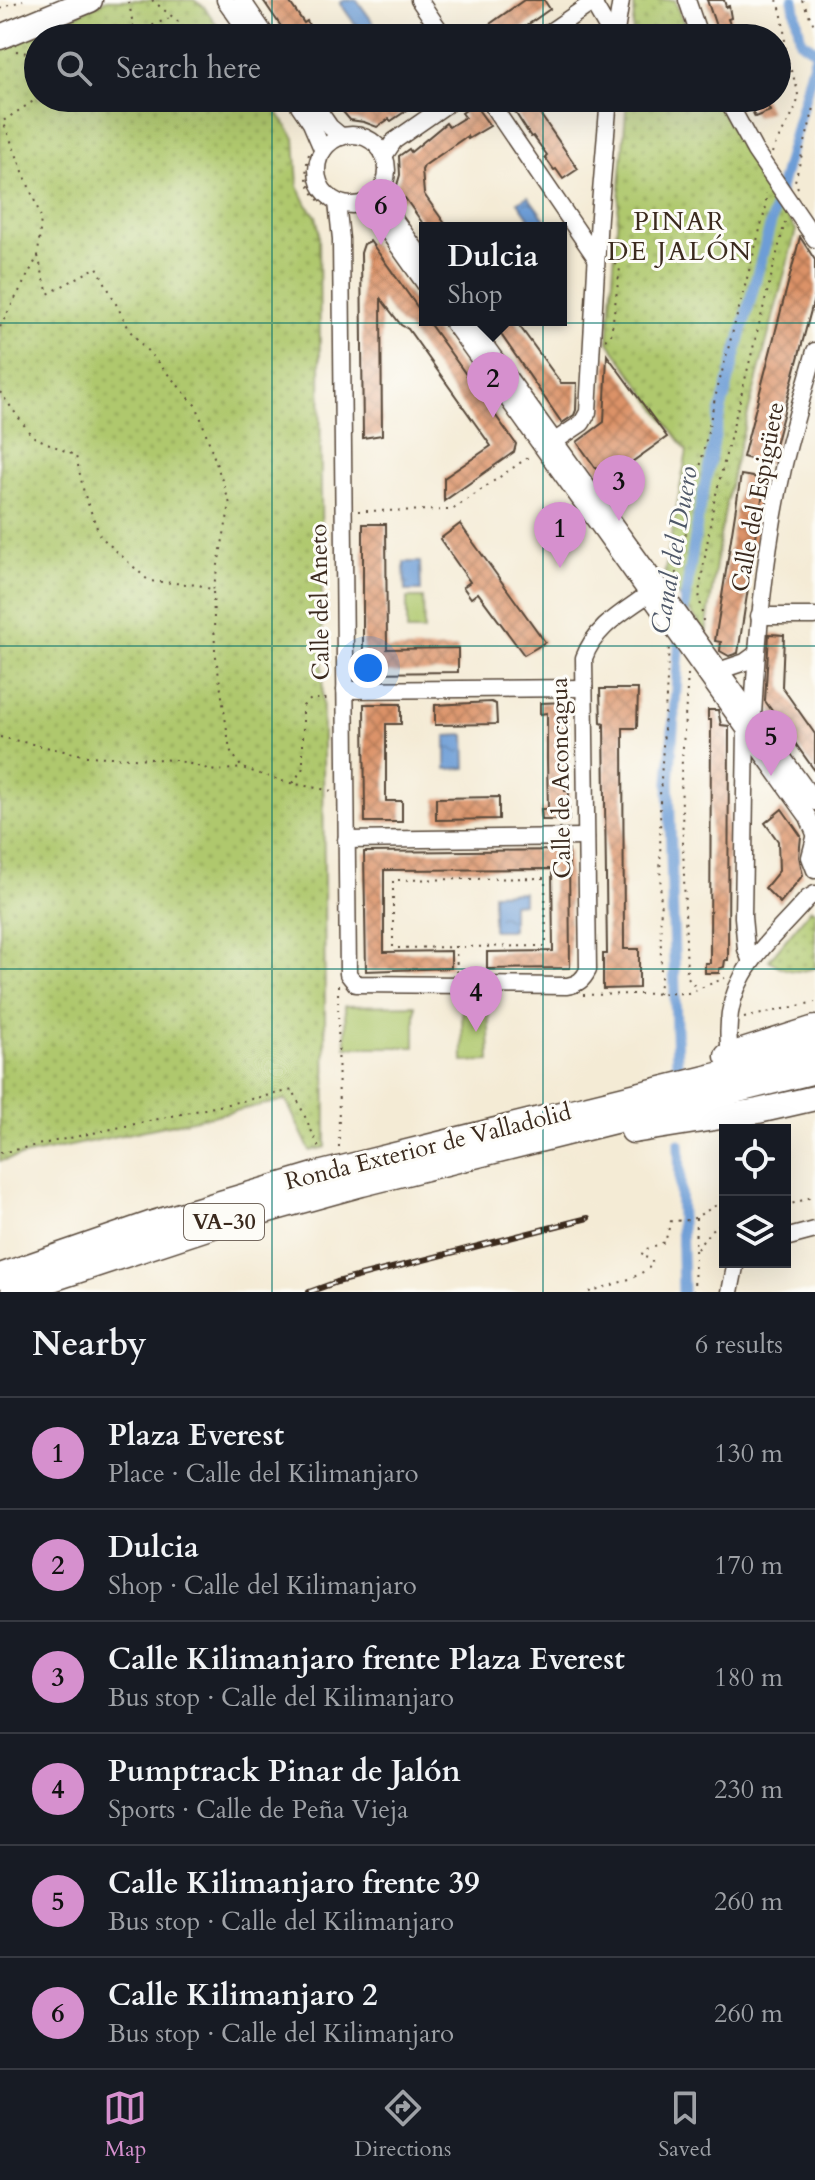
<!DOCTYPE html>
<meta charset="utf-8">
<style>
:root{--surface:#171b24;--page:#20242c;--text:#f1f3f6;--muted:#9ea1a6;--line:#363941;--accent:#d690ce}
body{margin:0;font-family:Cardo,serif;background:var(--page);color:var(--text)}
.controls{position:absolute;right:24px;bottom:24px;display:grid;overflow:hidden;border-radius:0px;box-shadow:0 8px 32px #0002}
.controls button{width:72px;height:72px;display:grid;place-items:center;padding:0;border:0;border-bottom:2px solid var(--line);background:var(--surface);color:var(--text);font:40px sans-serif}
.you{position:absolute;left:368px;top:668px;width:28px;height:28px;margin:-20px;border:6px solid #fff;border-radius:50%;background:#1a73e8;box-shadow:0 0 0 12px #1a73e833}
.badge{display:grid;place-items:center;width:52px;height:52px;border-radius:50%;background:var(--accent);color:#111;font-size:26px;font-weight:700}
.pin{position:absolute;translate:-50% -66px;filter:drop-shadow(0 2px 4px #0008)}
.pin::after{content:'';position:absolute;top:42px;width:28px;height:24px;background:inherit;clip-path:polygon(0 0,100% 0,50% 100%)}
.popup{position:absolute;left:419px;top:222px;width:148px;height:104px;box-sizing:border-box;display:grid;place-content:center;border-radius:0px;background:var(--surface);filter:drop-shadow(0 2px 6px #0005);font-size:26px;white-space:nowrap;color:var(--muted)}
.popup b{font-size:30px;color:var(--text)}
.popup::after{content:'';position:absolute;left:50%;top:100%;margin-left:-16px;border:16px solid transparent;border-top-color:var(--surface)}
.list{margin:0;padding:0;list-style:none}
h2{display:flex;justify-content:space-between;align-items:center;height:104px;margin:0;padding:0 32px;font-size:34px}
h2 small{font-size:26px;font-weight:400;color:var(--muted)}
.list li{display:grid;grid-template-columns:52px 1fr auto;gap:24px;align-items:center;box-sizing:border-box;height:112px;padding:0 32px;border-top:2px solid var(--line)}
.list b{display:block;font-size:30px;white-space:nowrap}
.list p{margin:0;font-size:26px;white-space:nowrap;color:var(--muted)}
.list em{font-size:26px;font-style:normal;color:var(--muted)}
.icon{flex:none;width:44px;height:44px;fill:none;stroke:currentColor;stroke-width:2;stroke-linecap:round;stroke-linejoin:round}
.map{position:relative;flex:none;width:815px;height:1292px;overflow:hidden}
.search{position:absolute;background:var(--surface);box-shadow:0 8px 32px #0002;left:24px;right:24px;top:24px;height:88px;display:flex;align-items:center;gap:20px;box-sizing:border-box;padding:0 28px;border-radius:44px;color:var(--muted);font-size:30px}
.sheet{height:776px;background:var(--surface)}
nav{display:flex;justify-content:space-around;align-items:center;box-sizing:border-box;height:112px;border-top:2px solid var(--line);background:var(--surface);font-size:22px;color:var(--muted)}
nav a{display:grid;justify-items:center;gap:4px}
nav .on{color:var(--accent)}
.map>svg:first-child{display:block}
.green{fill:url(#green-dots);stroke:#757946;stroke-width:2}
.pitch{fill:#afc86d;stroke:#757946;stroke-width:2}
.water{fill:url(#water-ripples);stroke:#54647a;stroke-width:2}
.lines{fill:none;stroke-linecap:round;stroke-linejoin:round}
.canal{stroke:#6d9dd6;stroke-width:11}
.building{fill:url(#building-cross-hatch)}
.minor-casing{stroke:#574739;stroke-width:19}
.highway-casing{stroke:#574739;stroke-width:27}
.path{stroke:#574739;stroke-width:2;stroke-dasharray:2 6;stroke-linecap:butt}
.minor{stroke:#fff;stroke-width:16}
.highway{stroke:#fff;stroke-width:24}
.rail-casing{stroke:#3b2a1e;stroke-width:6}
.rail{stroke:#fdfcf7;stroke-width:3;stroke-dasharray:9;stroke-linecap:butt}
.grid{fill:none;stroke:#0f766e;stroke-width:2;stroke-opacity:0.55}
.labels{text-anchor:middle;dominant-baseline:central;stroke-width:6;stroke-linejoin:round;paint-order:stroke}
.shield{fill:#fdfcf7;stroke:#75695f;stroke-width:2}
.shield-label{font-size:22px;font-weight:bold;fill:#3b2a1e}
.street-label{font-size:24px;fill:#3b2a1e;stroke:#fdfcf7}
.neighbourhood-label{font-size:26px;letter-spacing:2px;fill:#3b2a1e;stroke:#fdfcf7}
.water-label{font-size:26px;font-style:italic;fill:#4f5868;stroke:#fdfcf7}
</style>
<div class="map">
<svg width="815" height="1292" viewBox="0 0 815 1292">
<defs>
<pattern id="green-dots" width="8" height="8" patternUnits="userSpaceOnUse" patternTransform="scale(2)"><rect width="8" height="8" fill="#afc86d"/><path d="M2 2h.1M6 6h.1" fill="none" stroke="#90a359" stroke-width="1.8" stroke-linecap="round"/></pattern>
<pattern id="water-ripples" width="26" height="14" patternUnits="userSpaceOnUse" patternTransform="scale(2)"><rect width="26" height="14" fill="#6d9dd6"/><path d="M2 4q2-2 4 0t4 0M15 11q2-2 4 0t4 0" fill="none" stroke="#5b80ad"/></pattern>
<pattern id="building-cross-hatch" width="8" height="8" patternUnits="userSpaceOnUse" patternTransform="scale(2)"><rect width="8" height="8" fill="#db9267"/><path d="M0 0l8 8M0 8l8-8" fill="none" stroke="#b37754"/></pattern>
</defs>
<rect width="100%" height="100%" fill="#fdfcf7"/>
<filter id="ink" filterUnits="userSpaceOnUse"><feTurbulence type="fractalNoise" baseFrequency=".0125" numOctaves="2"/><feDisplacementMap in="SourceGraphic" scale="16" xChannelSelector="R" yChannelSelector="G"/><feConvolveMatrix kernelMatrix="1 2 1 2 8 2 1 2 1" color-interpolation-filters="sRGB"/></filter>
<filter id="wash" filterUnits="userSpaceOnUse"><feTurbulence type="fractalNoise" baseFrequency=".006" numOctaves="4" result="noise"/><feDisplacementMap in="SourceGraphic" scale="32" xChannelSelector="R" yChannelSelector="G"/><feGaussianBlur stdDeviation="1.8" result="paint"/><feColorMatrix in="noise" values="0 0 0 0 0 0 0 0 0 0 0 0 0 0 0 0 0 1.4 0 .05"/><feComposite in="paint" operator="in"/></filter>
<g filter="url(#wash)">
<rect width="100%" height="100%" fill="#f4ebd5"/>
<g class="green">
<polygon points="107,0 194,0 204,7 226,38 38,38 38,98 267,98 295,138 298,186 307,205 316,216 319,229 326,1147 310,1151 286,1100 0,1161 0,44 64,21"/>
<polygon points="635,0 675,0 689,38 632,38"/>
<polygon points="627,98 715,98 750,161 796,230 734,467 720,536 706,633 664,576 687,451 608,341"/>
<path d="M 811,909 L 815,911 L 815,968 C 796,974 784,971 769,960 Z"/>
</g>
<g class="pitch">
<polygon points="407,598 423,598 424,631 407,631"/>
<polygon points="462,1002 488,1002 490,1061 463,1062"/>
<polygon points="415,1005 415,1047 346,1047 345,1006"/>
</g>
<g class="water">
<polygon points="344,0 357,0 375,25 362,34 340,3"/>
<polygon points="528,196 551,228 515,228 529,218 518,202"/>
<polygon points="404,562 420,562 421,591 405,591"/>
<polygon points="465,735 466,768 446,769 446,736"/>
<polygon points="523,892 523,903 512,904 512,930 493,930 493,893"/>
</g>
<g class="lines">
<g class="canal">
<polyline points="793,0 801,41 815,50"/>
<polyline points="682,620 698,518 719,417 815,58"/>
<polyline points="677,1064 669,782 680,637"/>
<polyline points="679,1144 683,1292"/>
</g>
</g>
<g id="blocks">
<g class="building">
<polygon points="263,0 288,0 304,23 307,21 315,38 289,38"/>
<polygon points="524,0 544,0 550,9 509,38 470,38"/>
<polygon points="707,0 724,0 726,7 729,6 731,18 728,19 735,38 720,38"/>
<polygon points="331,98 362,98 382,104 390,98 425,98 391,121 389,119 377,127 364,122 350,120"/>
<polygon points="506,98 529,98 578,169 563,179 556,169 554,170 545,157 547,155 533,136 531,137"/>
<polygon points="746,98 764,98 770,111 755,117"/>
<polygon points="474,104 490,126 468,139 467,136 424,166 422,170 424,194 448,228 426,228 405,198 402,200 395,192 400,175 399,156 409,149 411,152 446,123 449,127 465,117 462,113"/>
<polygon points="800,237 815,260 815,295 770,464 743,457"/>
<polygon points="370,241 516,444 514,452 444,501 444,478 491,446 408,329 401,325 381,299 382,435 363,438 361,253 364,244"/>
<polygon points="491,320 515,320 561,383 577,383 576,410 574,415 562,423"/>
<polygon points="607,355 667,437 605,481 577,442 604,422"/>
<polygon points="741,475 765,479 738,653 729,656 720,651 721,642 715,641"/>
<polygon points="363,524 386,524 387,649 458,648 458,672 363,673"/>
<polygon points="460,524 545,642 536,648 524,655 478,593 471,598 463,587 470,582 440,539"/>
<polygon points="769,634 784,635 782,687 815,734 815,771 765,701"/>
<polygon points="600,689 638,689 637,728 623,728 624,949 639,949 639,988 603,989 603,954 607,954 604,724 601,723"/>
<polygon points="491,702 496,704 497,724 435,725 435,705"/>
<polygon points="568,702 568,731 564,731 564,747 568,747 569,774 564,774 565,791 569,791 569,820 542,820 541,809 548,809 547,760 547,713 540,714 540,703"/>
<polygon points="364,704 401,704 401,724 386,724 386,801 402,801 402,822 365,822"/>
<polygon points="708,710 718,710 721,725 729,726 728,960 725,960 724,967 719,969 719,973 705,973 705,963 710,963 711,720 708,720"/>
<polygon points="499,797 499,819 436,820 436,798"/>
<polygon points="782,809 801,836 799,857 803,875 780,903 765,888 779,871 778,841 765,823"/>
<polygon points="569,850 570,968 487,969 487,952 553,951 552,869 384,870 384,952 451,951 451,968 366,971 364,852"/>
</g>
</g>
</g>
<g filter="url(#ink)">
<use href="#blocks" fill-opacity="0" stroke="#574739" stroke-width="2"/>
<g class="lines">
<g class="minor-casing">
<g id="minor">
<polyline points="225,0 252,38"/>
<polyline points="242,0 268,38"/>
<polyline points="419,0 445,38"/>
<polyline points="591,0 613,38"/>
<polyline points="687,0 700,38"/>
<polyline points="541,38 596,0"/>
<polyline points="615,38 621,0"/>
<polyline points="294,98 311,123 323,151"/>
<polyline points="310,98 330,127 342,137"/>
<polyline points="487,98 596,258"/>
<polyline points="726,98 755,151 815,239"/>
<circle cx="352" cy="170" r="35"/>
<polyline points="384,156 394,141 456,98"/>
<polyline points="379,192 389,212 425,262"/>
<path d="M 337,202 L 341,239 L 348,974 L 356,984 L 567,986 C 578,984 583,980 588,970 L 584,658 C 595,627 622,613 647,595"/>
<polyline points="363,203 379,219 425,284"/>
<polyline points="451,320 808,817 815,834"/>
<polyline points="467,320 815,802"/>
<polyline points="555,441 582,423 588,412 599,216 609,98"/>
<polyline points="759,616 815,616"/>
<polyline points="721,670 745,662 756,654"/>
<polyline points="345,690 584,688"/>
<path d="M 753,716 C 757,631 765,547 784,464 C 793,426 805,388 815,351"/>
<polyline points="746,730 743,917 746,949 751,962"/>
<polyline points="815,838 810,857 815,870"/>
<polyline points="346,840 586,837"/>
<path d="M 729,1044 C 723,976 766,946 808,898 L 815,894"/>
<polyline points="742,1127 743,1130"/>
<polyline points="785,1238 815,1230"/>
<polyline points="730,1292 736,1262"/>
</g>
</g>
<g class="highway-casing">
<g id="highway">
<polyline points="0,37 90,0"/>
<polyline points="727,1056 815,1028"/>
<polyline points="633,1131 758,1111 815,1098"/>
<polyline points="0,1276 150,1224 318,1174 815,1051"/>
<polyline points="13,1292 222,1223 362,1184 815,1071"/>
</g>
</g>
<g class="path">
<polyline points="152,0 198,38"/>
<polyline points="802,0 815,27"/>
<polyline points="129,2 134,31"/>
<polyline points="0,9 23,0"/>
<polyline points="123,38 172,17"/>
<polyline points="16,51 38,55"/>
<polyline points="251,98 254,103 279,99"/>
<path d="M 772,153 C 778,135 792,121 797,103 C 801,90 791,74 788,61 C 783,40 786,20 777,0"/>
<path d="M 309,154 C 303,174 307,192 324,205"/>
<polyline points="798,188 795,181 815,104"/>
<polyline points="38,256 48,294 97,267 130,331 197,407 230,504 213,590"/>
<polyline points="0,327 38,256 41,217 3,121 38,98"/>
<polyline points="605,340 611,335 620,268 609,258"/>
<polyline points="0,392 32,436 76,456 84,493 100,536 149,581 199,585 213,590 215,650 230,750 242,768"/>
<polyline points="358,511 452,510 530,456"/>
<polyline points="672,581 678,570 715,398 766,207 766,193"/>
<polyline points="703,621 699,593 714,502 785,222"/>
<polyline points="688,674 681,775 687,976 697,989"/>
<polyline points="0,737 87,756 176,760 215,771 242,768 285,782 332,791"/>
<polyline points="293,783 303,768 303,706 311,699 330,699"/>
<polyline points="456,947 393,948 393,880 545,878 546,946 456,947 457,973"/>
<polyline points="338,985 339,1148"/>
<polyline points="658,994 661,979 660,796 669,646"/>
<polyline points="583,995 688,993 725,978"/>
<polyline points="744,1018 815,1002"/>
<polyline points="0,1153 293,1090 321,1152"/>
<polyline points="785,1206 815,1196"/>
<polyline points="725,1218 721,1227 725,1248"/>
<polyline points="697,1249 711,1230 723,1222"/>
<path d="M 589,1292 C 610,1285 637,1280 653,1264 L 651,1259 L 641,1256 L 644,1250 L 665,1242 L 671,1221 L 691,1220 L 725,1200"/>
<polyline points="694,1292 696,1218"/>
</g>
<use href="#minor" class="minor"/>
<use href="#highway" class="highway"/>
<g class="rail-casing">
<polyline id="rail" points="309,1292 337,1282 588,1218"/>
</g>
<use href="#rail" class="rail"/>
</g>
</g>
<path class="grid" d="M 272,0 L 272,38M 543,0 L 543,38M 272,98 L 272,1292M 543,98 L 543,1292M 0,323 L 815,323M 0,646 L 815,646M 0,969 L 815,969"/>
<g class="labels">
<rect class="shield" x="184" y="1204" width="80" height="36" rx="6"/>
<g class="shield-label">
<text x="224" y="1222">VA-30</text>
</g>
<g class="street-label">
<text transform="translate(758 497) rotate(-79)">Calle del Espigüete</text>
<text transform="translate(320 602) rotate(-91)">Calle del Aneto</text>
<text transform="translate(561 778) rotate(-91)">Calle de Aconcagua</text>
<text transform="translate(428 1147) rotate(-14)">Ronda Exterior de Valladolid</text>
</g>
<g class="neighbourhood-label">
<text x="680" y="221">PINAR<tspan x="680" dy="30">DE JALÓN</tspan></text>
</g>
<g class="water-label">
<text transform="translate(674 550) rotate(-80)">Canal del Duero</text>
</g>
</g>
</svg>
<div class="controls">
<button><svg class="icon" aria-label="locate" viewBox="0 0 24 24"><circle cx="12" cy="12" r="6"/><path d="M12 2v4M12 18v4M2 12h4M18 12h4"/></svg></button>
<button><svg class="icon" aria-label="layers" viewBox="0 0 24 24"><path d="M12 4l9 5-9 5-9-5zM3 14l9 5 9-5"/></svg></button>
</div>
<div class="you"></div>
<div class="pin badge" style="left:560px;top:568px">1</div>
<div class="pin badge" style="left:493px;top:418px">2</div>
<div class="popup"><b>Dulcia</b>Shop</div>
<div class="pin badge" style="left:619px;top:521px">3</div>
<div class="pin badge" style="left:476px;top:1032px">4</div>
<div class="pin badge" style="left:771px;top:776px">5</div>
<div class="pin badge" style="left:381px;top:245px">6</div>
<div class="search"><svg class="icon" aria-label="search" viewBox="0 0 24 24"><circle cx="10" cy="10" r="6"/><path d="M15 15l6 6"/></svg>Search here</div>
</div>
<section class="sheet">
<h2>Nearby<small>6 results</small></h2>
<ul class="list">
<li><span class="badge">1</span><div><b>Plaza Everest</b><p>Place · Calle del Kilimanjaro</p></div><em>130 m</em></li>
<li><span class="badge">2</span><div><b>Dulcia</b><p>Shop · Calle del Kilimanjaro</p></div><em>170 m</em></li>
<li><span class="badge">3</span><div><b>Calle Kilimanjaro frente Plaza Everest</b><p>Bus stop · Calle del Kilimanjaro</p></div><em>180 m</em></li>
<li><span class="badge">4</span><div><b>Pumptrack Pinar de Jalón</b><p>Sports · Calle de Peña Vieja</p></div><em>230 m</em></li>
<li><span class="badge">5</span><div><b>Calle Kilimanjaro frente 39</b><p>Bus stop · Calle del Kilimanjaro</p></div><em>260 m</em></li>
<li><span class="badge">6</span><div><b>Calle Kilimanjaro 2</b><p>Bus stop · Calle del Kilimanjaro</p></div><em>260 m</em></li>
</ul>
</section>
<nav>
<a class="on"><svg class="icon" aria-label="map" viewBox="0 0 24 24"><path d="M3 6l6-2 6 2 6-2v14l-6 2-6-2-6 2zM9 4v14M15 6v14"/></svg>Map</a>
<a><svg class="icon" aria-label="directions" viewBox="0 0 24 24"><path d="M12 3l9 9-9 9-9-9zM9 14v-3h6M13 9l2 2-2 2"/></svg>Directions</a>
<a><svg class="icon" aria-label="saved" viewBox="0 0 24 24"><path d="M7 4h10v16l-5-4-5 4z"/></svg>Saved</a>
</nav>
